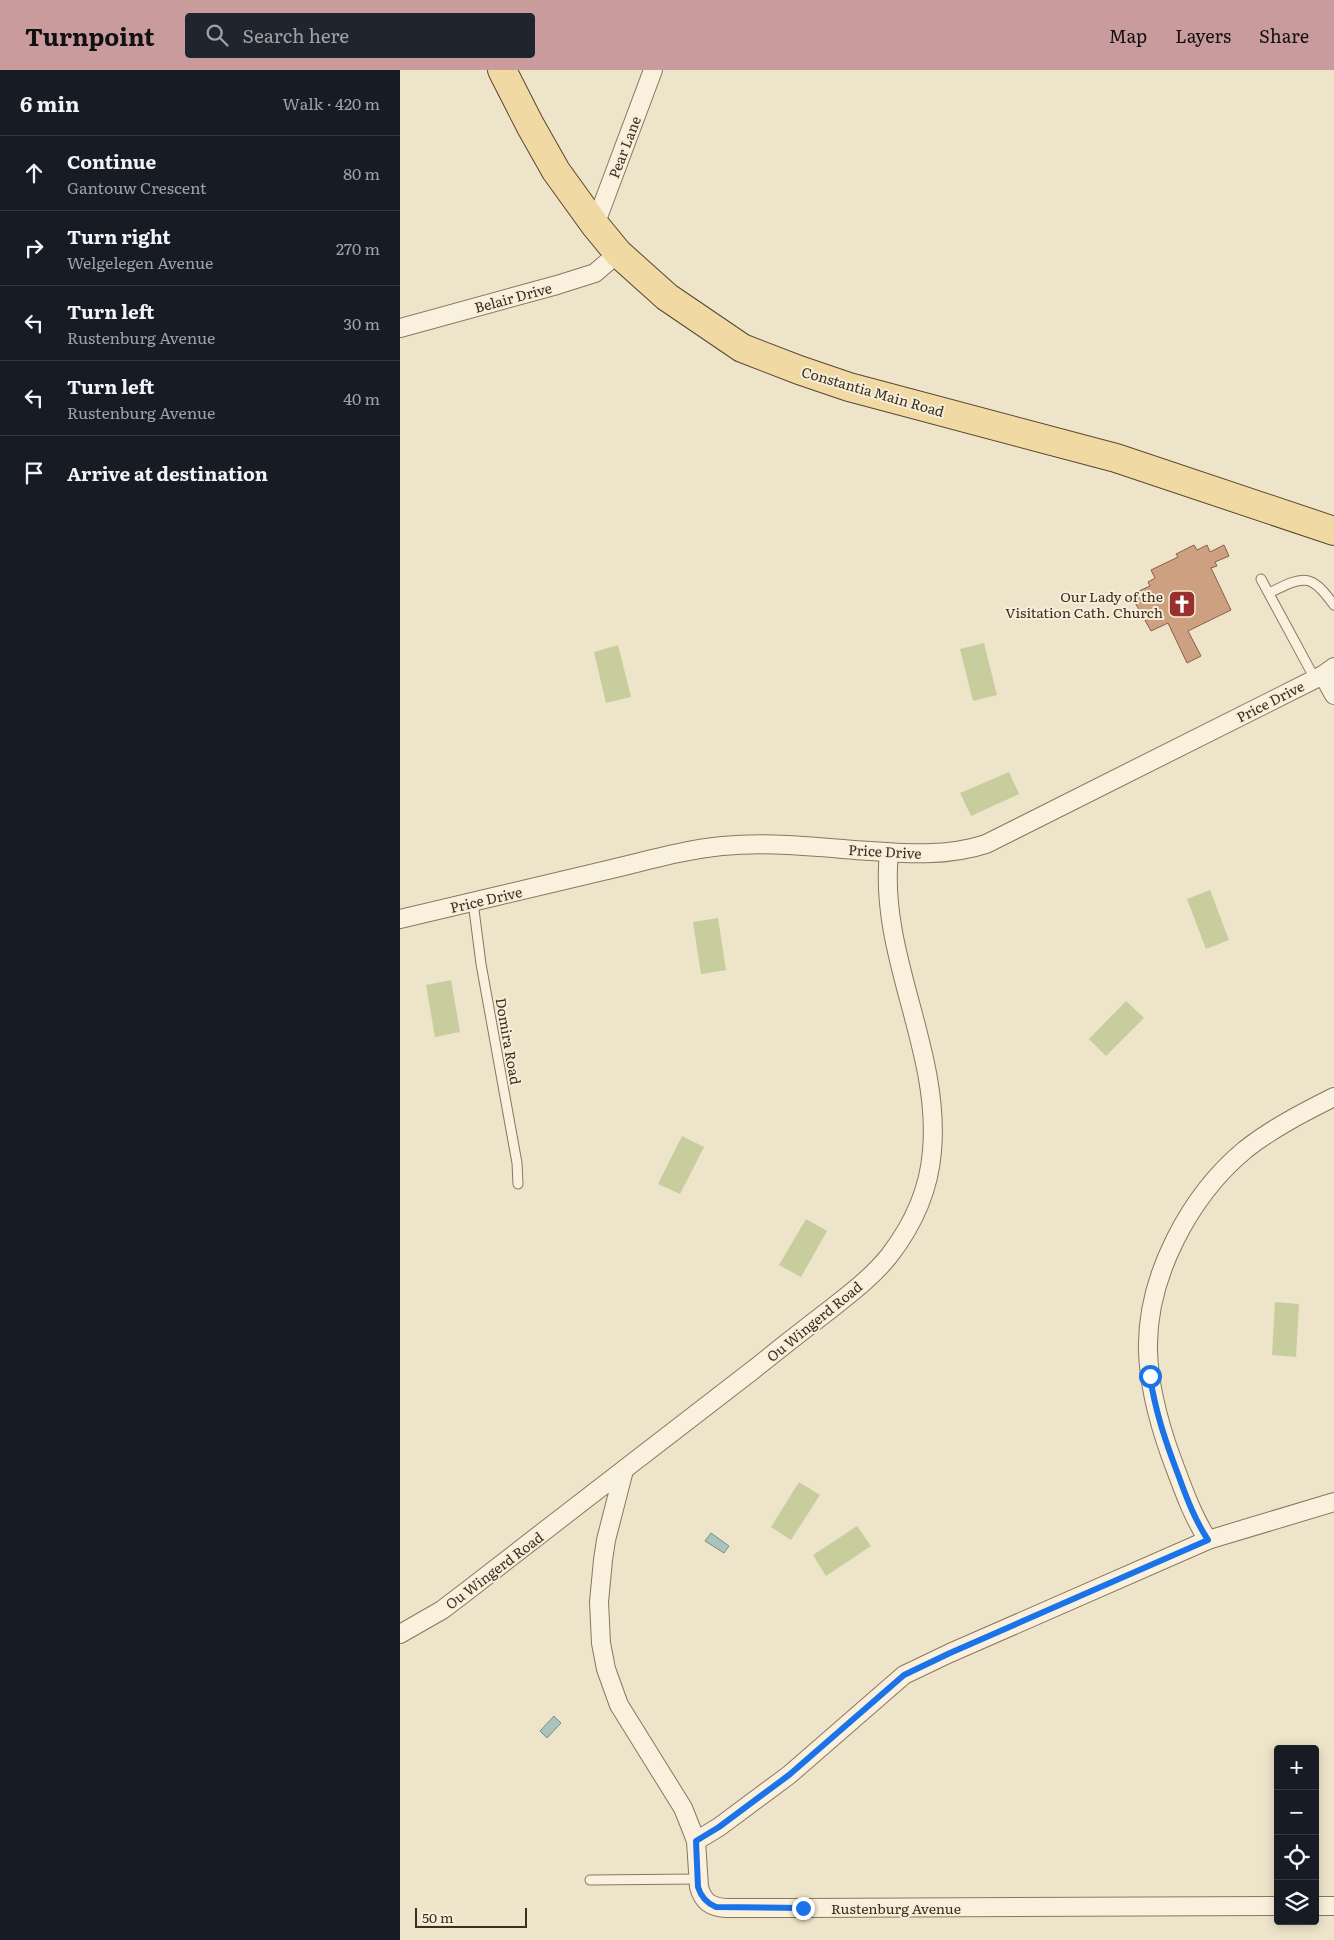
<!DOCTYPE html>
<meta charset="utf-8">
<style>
:root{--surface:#171b24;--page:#20242c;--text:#f1f3f6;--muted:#9ea1a6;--line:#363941;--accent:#c99b9c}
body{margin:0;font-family:Literata,serif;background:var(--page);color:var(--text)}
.controls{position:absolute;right:15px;bottom:15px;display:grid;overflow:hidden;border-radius:5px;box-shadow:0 2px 12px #0003}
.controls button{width:45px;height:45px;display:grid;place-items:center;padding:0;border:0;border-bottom:1px solid var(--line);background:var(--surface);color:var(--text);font:25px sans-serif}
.scale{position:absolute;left:15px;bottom:12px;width:112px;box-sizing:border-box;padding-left:5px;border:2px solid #3c2e21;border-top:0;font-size:14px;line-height:18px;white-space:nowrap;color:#3c2e21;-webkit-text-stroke:4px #f6eed9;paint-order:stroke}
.stop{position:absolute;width:15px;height:15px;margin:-11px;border:4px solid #1a73e8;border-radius:50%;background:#fff}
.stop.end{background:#1a73e8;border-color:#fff;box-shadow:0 1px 5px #0008}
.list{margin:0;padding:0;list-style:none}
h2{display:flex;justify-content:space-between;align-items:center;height:65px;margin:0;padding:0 20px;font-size:21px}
h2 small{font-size:16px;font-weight:400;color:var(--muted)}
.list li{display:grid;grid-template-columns:32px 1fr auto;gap:15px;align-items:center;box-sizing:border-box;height:75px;padding:0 20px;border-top:1px solid var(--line)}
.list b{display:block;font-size:19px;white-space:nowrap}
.list p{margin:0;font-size:16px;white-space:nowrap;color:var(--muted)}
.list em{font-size:16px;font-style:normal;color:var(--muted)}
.icon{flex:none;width:28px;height:28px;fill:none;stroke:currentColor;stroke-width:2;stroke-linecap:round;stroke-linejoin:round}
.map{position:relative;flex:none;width:934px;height:1870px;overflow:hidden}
header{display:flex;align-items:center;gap:30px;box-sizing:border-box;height:70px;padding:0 25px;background:var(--accent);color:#111}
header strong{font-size:24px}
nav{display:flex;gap:28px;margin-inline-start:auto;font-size:18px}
.search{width:350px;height:45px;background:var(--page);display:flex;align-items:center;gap:12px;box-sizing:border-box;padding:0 18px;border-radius:5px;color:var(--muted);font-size:19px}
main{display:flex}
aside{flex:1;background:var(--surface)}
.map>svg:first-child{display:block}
.green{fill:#c7cd9d}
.water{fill:#aac3bc;stroke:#70928a}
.building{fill:#cca080;stroke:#8a6044}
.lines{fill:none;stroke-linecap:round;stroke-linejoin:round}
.service-casing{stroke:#8b765e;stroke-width:11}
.minor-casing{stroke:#8b765e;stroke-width:20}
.primary-casing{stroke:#594531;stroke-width:30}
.service{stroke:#f9f1dd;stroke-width:9}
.minor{stroke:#f9f1dd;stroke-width:18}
.primary{stroke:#f0d9a3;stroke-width:28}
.route{stroke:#1a73e8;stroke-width:6}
.labels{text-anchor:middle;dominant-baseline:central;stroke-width:4;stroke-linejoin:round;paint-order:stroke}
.street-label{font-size:14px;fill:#3c2e21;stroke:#f6eed9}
.poi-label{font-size:14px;fill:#3c2e21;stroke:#f6eed9;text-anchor:end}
</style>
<header>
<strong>Turnpoint</strong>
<div class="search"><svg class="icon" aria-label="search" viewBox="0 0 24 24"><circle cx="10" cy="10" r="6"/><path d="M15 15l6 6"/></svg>Search here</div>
<nav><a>Map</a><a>Layers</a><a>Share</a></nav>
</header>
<main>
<aside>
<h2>6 min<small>Walk · 420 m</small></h2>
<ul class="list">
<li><svg class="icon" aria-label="ahead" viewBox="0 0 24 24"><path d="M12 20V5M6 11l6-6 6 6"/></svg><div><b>Continue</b><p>Gantouw Crescent</p></div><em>80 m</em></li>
<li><svg class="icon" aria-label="right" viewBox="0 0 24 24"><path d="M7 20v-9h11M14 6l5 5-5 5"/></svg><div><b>Turn right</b><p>Welgelegen Avenue</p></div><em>270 m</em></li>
<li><svg class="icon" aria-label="left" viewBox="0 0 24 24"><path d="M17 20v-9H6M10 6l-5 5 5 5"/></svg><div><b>Turn left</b><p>Rustenburg Avenue</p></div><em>30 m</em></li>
<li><svg class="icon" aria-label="left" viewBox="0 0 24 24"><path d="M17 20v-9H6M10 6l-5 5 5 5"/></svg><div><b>Turn left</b><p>Rustenburg Avenue</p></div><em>40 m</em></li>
<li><svg class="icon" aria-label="arrive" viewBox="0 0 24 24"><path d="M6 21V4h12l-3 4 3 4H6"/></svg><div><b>Arrive at destination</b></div></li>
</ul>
</aside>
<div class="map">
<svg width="934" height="1870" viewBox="0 0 934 1870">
<rect width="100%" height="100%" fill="#eee4c9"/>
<g class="green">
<polygon points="584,573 597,625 573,631 560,579"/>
<polygon points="218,575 231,627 206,633 194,582"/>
<polygon points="609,702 619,724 571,746 560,723"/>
<polygon points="810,820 829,870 806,879 787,829"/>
<polygon points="318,848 326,900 301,904 293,852"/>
<polygon points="51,910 60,962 35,967 26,915"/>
<polygon points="726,931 744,948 706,986 689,969"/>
<polygon points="282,1066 304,1077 280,1124 258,1114"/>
<polygon points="406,1149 427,1161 401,1207 379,1195"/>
<polygon points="875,1232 899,1234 896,1287 872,1285"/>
<polygon points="399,1412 420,1425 391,1470 371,1457"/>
<polygon points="457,1456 471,1476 426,1506 413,1485"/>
</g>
<g class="water">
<polygon points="311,1463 329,1476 324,1483 305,1471"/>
<polygon points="154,1646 161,1653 147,1668 140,1661"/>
</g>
<polygon class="building" points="794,475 797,480 807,475 810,482 824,475 829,486 815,492 817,496 811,498 831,540 788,561 801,586 787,593 768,553 751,561 733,529 741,525 739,521 750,516 748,512 755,508 751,500 778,487 776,484"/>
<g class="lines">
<g class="service-casing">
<g id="service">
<polyline points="861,509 915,609"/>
<path d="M 869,523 C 904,506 910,502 934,535"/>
<polyline points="73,832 81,894 117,1093 118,1114"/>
<polyline points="190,1810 298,1809"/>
</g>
</g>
<g class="minor-casing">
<g id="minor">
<polyline points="195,155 253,0"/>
<polyline points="0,258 157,215 195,203 218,183"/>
<polyline points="923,605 934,625"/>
<path d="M 0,849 C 68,833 135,817 203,801 C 242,792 282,780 322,776 C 366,772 410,776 455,780 C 498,783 544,788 586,774 L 923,605 L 934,597"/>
<path d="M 224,1400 L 206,1470 L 203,1490 L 199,1532 L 201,1573 L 206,1599 L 219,1635 L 283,1738 L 291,1758 L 296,1771 L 299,1817 C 303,1832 311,1837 326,1838 L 403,1838 L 878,1836"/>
<path d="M 808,1470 C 791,1444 781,1413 770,1384 C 758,1350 749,1317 748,1281 C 746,1207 790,1125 846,1079 C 873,1058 904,1042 934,1027"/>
<path d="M 0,1564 L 42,1540 L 67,1521 C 162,1447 257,1374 353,1300 C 379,1279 406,1258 432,1238 C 452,1222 473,1206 489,1186 C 513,1155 529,1120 532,1081 C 541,979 478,885 489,783"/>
<polyline points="296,1771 319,1757 389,1705 504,1605 550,1583 808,1470 934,1432"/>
<polyline points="915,1836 934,1836"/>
</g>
</g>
<g class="primary-casing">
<polyline id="primary" points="102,0 130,55 156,101 195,155 218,183 267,227 342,278 399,300 449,317 716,388 934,461"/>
</g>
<use href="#service" class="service"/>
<use href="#minor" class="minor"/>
<use href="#primary" class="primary"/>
</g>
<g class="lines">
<path class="route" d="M 403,1838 L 316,1837 C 306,1833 301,1827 298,1817 L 296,1771 L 319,1757 L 389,1705 L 504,1605 L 550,1583 L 808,1470 C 795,1450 787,1429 779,1407 C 766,1373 755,1341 750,1306"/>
</g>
<defs>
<g id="church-square" transform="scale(1.4375)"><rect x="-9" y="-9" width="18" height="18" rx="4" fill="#992f2e" stroke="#f6eed9"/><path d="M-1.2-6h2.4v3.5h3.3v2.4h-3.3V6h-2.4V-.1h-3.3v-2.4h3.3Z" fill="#fff"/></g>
</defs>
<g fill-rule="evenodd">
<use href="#church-square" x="782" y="534"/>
</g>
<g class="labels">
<g class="street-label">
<text transform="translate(224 77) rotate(-69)">Pear Lane</text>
<text transform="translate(113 227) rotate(-15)">Belair Drive</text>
<text transform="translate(473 321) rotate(16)">Constantia Main Road</text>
<text transform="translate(870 631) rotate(-27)">Price Drive</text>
<text transform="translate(485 781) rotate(3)">Price Drive</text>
<text transform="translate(86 829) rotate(-13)">Price Drive</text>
<text transform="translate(109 971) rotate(80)">Domira Road</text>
<text transform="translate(414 1251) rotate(-39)">Ou Wingerd Road</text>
<text transform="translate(94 1500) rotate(-37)">Ou Wingerd Road</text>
<text x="496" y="1838">Rustenburg Avenue</text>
</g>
<g class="poi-label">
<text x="763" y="526">Our Lady of the<tspan x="763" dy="16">Visitation Cath. Church</tspan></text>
</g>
</g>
</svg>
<div class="controls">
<button>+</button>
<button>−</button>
<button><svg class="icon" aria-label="locate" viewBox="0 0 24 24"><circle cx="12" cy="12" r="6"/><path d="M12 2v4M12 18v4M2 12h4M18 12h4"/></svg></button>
<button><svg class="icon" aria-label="layers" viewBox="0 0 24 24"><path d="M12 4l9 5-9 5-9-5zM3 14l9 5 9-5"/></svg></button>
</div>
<div class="scale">50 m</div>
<div class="stop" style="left:750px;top:1306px"></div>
<div class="stop end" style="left:403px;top:1838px"></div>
</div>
</main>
